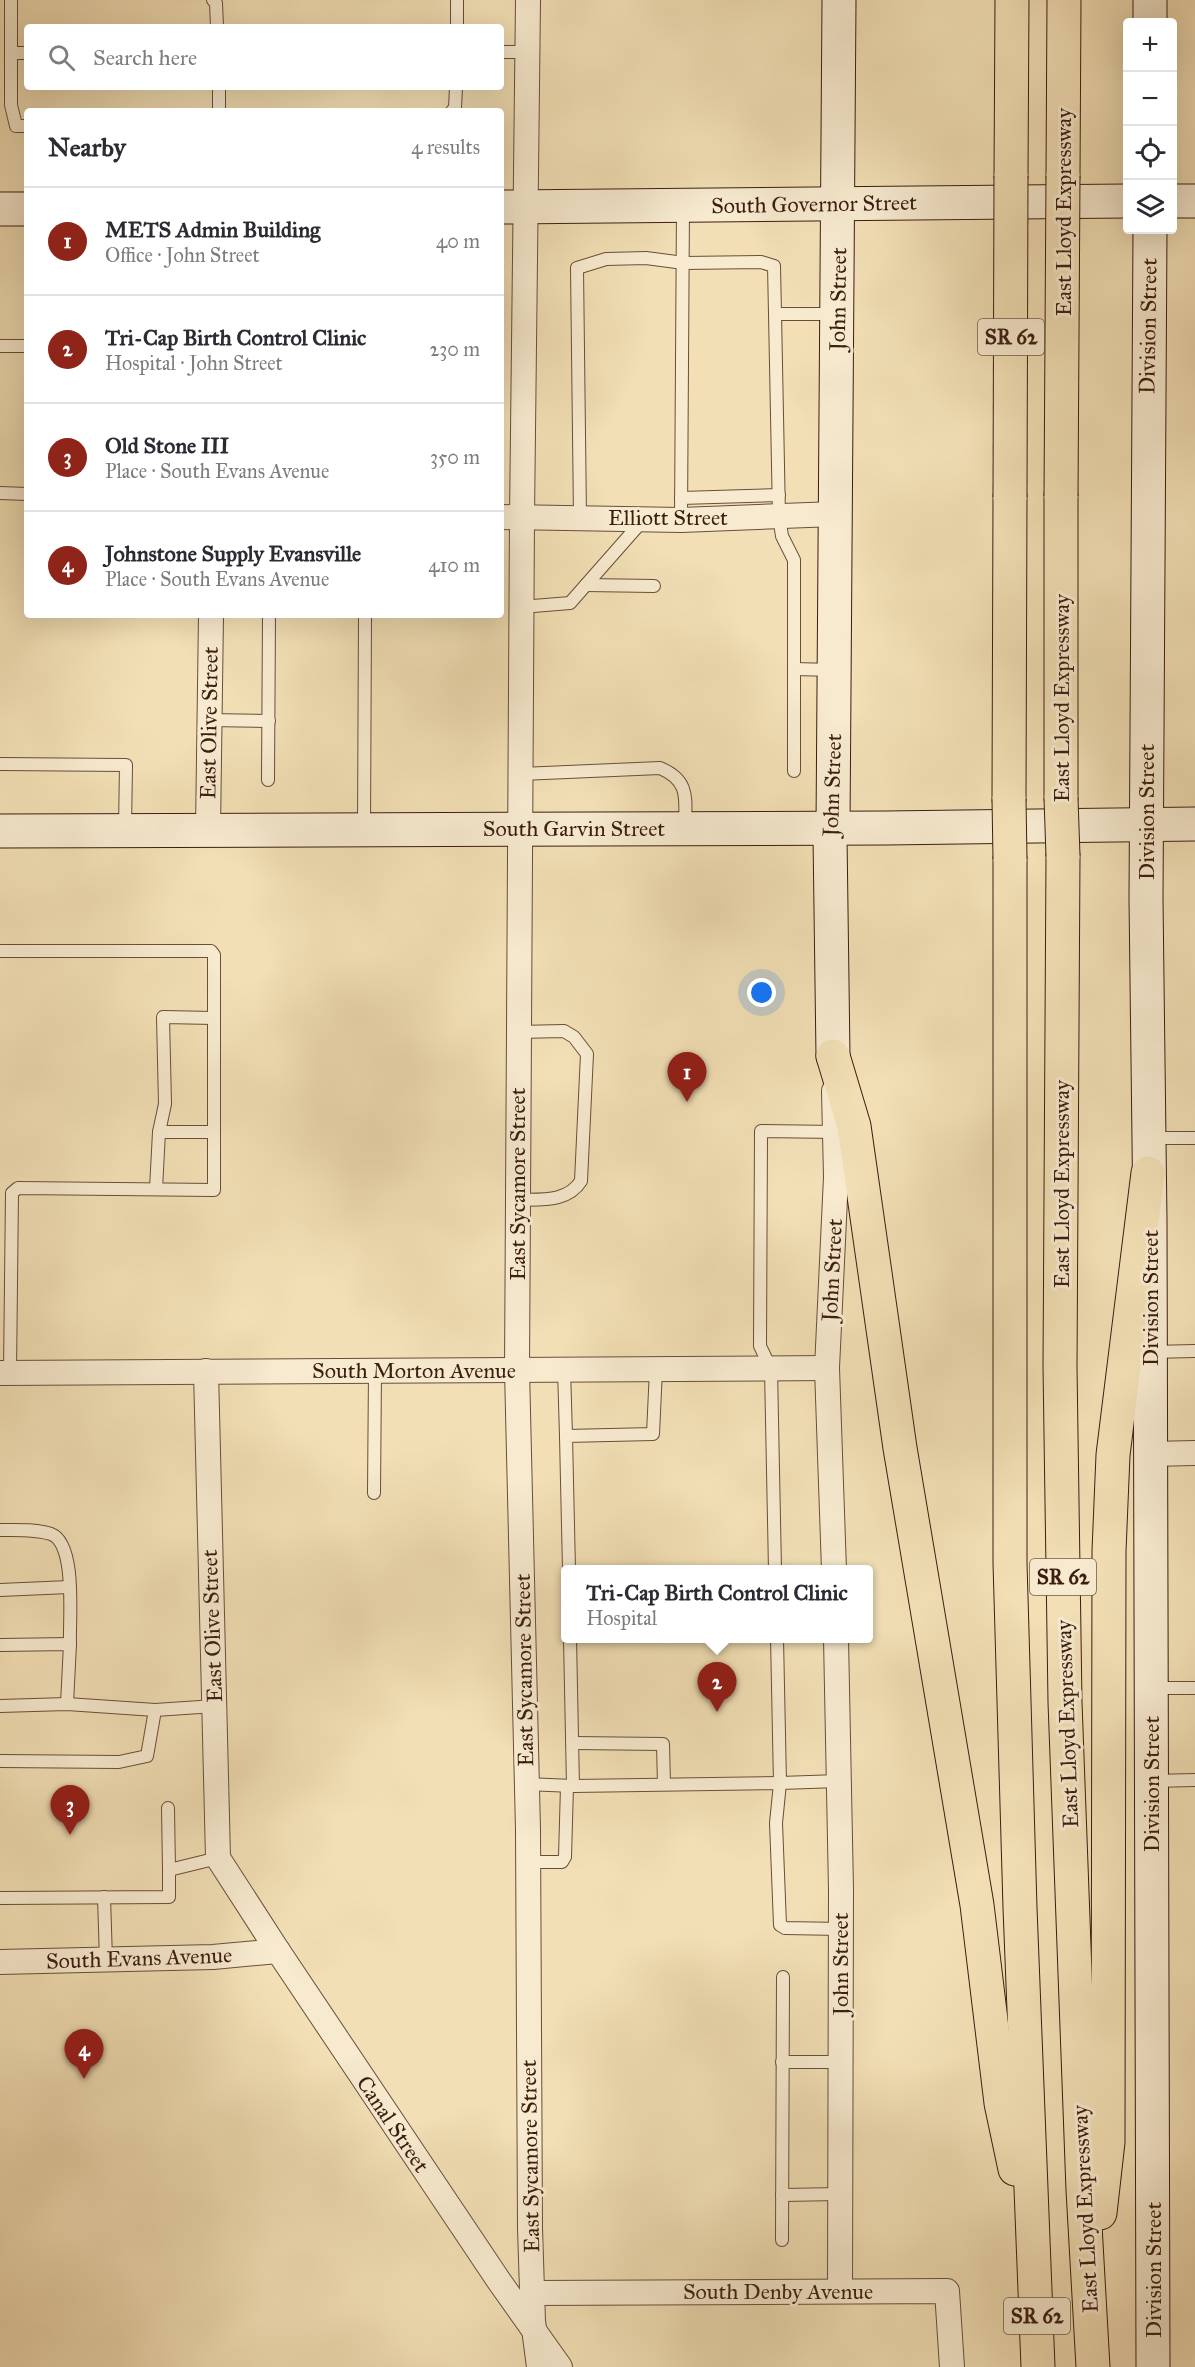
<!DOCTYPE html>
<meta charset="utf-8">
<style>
:root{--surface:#fff;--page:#f2f2f3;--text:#2b2b33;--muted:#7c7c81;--line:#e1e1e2;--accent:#8f2418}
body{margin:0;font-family:"IM FELL Great Primer",serif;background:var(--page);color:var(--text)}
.controls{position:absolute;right:18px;top:18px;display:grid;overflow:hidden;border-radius:6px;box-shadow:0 6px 24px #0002}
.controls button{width:54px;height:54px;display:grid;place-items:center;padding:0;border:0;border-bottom:2px solid var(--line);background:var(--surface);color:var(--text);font:30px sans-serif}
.you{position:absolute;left:762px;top:993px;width:21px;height:21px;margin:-15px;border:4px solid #fff;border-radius:50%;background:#1a73e8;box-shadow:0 0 0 9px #1a73e833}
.badge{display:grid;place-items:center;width:39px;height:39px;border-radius:50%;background:var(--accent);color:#fff;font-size:20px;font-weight:700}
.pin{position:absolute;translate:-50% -50px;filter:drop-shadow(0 2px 3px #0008)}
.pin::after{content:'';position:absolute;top:32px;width:21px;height:18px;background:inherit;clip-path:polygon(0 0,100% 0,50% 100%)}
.popup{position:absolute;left:561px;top:1565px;width:312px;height:78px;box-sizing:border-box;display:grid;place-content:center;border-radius:6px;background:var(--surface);filter:drop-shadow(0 2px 4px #0005);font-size:20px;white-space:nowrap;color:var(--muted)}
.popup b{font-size:22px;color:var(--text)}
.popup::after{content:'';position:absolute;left:50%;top:100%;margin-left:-12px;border:12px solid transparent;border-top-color:var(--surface)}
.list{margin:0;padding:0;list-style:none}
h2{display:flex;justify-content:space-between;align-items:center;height:78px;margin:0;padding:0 24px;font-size:26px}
h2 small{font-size:20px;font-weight:400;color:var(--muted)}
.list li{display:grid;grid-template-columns:39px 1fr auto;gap:18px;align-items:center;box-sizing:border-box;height:108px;padding:0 24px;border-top:2px solid var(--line)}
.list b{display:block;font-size:22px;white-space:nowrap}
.list p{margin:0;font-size:20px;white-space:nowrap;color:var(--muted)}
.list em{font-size:20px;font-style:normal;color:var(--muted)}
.icon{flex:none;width:33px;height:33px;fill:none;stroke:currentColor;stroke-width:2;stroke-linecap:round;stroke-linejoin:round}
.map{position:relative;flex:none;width:1195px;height:2367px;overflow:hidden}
.search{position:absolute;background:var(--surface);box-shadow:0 6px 24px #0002;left:24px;top:24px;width:480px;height:66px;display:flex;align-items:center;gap:15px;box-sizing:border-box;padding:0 21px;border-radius:6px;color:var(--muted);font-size:22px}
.panel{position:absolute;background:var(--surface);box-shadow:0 6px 24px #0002;left:24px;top:108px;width:480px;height:510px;border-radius:6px}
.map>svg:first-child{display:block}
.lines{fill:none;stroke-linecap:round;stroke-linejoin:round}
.lane-casing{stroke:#694e3a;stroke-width:14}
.street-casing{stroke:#694e3a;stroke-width:26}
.secondary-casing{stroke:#3b1d11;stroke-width:35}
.highway-casing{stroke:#3b1d11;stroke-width:35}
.lane{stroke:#f7eacf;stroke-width:12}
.street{stroke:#f7eacf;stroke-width:24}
.secondary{stroke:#f7eacf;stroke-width:33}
.highway{stroke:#f2dfb5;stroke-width:33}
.highway-bridge-casing{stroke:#3b1d11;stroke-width:35;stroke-linecap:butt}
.highway-bridge{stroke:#f2dfb5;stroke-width:33}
.labels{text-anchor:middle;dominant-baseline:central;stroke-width:6;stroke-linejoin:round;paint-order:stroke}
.shield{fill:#f7eacf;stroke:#735a4a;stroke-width:1.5}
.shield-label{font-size:21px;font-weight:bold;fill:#3b1d11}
.street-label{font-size:22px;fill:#3b1d11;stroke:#f7eacf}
</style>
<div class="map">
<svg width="1195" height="2367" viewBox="0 0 1195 2367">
<rect width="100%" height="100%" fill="#f2dfb5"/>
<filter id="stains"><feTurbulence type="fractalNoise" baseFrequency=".00333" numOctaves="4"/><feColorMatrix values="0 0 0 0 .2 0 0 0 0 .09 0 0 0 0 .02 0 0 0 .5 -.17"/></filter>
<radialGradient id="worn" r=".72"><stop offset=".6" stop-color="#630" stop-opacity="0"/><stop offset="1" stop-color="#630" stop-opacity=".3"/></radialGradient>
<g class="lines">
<g class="lane-casing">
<g id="lane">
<polyline points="11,0 11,105 16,126 27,126"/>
<polyline points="213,0 216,3 217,27"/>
<polyline points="457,0 457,27"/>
<polyline points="501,52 528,52"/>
<polyline points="11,53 27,53"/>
<polyline points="219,87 219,111"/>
<polyline points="452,111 455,108 456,87"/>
<polyline points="775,314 779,516 782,536 794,560 794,771"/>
<polyline points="0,346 27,346"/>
<polyline points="0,493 27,494"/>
<polyline points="681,498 779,495"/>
<polyline points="580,517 577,268 606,259 646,258 684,263 761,262 774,266 775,314 836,314"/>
<polyline points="681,520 683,206"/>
<polyline points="586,585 654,586"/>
<polyline points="521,607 570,603 644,519"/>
<polyline points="794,669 833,670"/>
<polyline points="209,720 269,721"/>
<polyline points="0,764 126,765 125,829"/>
<path d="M 521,774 L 660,768 C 691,781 685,800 685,828"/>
<polyline points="268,780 269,615"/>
<polyline points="364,829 365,615"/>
<polyline points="0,951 211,951 214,955 214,1190 18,1188 12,1193 10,1373"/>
<polyline points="159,1132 214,1132"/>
<polyline points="1151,1138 1195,1138"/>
<polyline points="156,1189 159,1132 165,1104 163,1017 214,1018"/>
<path d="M 517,1200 C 540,1199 567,1203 581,1181 L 587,1054 L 574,1037 L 564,1031 L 518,1032"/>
<polyline points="1150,1352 1195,1351"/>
<polyline points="564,1369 566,1436"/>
<polyline points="374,1493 375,1371"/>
<path d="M 0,1530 C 17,1530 35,1529 51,1534 C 77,1544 69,1620 70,1644"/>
<polyline points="569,1570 566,1436 653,1434 656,1369"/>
<polyline points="775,1570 771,1369 760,1346 761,1131 836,1132"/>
<polyline points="0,1590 69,1587"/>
<polyline points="777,1638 780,1783 839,1781"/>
<polyline points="0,1645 70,1644 67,1704"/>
<polyline points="1152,1688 1195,1688"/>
<polyline points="0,1706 67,1704 155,1710"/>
<polyline points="573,1743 663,1744 664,1784"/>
<polyline points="0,1761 119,1762 147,1756 155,1710 215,1706"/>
<polyline points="1151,1781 1195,1780"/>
<polyline points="526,1784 573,1786 570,1638"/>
<polyline points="573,1786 780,1783 776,1823 780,1925 785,1928 841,1929"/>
<polyline points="168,1808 169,1870 218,1858"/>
<polyline points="528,1862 562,1862 565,1857 567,1786"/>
<polyline points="104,1897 106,1960"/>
<polyline points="0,1898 169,1897 169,1870"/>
<polyline points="782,2062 840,2062"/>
<polyline points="782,2195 840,2194"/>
<polyline points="782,2240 783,1977"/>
</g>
</g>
<g class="street-casing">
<g id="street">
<polyline points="528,0 522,517 517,1370 528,1830 530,2228 533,2321 539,2367"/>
<polyline points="501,517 681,520 835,514"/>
<polyline points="208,830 211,615"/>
<polyline points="206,1371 218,1858 278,1951 499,2281 560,2367"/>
<polyline points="0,1373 827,1368"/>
<polyline points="1150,1454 1195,1453"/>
<polyline points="834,1570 827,1368 836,1177 834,1091"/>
<polyline points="836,1638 841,1890 840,2290"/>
<polyline points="0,1962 213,1957 278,1951"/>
<polyline points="532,2293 947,2291 952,2367"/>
</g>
</g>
<g class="secondary-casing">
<g id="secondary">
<polyline points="1150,22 1150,0"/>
<polyline points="1172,201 1195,201"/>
<polyline points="501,207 1128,201"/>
<polyline points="0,209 27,209"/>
<polyline points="1150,230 1146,899 1150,1221 1153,2367"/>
<polyline points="0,831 886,828 1195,824"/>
<polyline points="833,1056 830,836 833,827 839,0"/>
</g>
</g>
<g class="highway-casing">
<g id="highway">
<polyline points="1011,176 1012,0"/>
<polyline points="1063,176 1064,0"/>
<polyline points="1061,496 1061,798"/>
<polyline points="1009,799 1010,497"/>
<polyline points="1063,856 1060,1367 1065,1702 1083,2190 1093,2367"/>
<polyline points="1010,859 1010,1563 1020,1908 1038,2367"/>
<polyline points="833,1056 854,1126 900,1448 977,1905 1001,2103 1015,2169"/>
<polyline points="1100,2213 1108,2142 1109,1551 1113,1455 1148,1173"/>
</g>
</g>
<use href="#lane" class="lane"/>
<use href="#street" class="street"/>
<use href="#secondary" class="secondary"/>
<use href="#highway" class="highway"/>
<g class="highway-bridge-casing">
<g id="highway-bridge">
<polyline points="1061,496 1063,176"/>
<polyline points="1010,497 1011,176"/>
<polyline points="1061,798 1063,856"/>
<polyline points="1009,799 1010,859"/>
</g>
</g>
<use href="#highway-bridge" class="highway-bridge"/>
</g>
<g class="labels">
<g class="shield">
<rect x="978" y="319" width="66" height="36" rx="4.5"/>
<rect x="1030" y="1559" width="66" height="36" rx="4.5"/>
<rect x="1004" y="2298" width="66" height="36" rx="4.5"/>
</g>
<g class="shield-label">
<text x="1011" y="337">SR 62</text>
<text x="1063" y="1577">SR 62</text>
<text x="1037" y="2316">SR 62</text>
</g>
<g class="street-label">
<text transform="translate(814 204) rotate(-1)">South Governor Street</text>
<text transform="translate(1063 212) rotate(-90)">East Lloyd Expressway</text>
<text transform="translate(838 299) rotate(-89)">John Street</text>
<text transform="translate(1148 326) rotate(-89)">Division Street</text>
<text x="668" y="517">Elliott Street</text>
<text transform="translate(1061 698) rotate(-90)">East Lloyd Expressway</text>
<text transform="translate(209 723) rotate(-89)">East Olive Street</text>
<text transform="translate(832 785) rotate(-88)">John Street</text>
<text transform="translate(1146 812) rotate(-90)">Division Street</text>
<text x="574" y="828">South Garvin Street</text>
<text transform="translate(517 1184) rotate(-90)">East Sycamore Street</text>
<text transform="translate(1061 1184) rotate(-90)">East Lloyd Expressway</text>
<text transform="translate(832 1270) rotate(-87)">John Street</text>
<text transform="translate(1150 1298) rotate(-90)">Division Street</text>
<text x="414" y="1370">South Morton Avenue</text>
<text transform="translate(212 1626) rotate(-92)">East Olive Street</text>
<text transform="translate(524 1670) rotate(-91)">East Sycamore Street</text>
<text transform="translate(1067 1724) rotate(-92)">East Lloyd Expressway</text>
<text transform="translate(1151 1784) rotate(-90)">Division Street</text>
<text transform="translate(139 1958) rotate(-2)">South Evans Avenue</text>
<text transform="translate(840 1964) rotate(-90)">John Street</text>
<text transform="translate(393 2124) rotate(56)">Canal Street</text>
<text transform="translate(530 2156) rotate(-91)">East Sycamore Street</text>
<text transform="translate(1085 2209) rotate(-93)">East Lloyd Expressway</text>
<text transform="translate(1153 2270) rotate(-90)">Division Street</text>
<text x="778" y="2291">South Denby Avenue</text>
</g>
</g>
<rect width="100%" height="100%" filter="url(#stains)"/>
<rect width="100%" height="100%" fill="url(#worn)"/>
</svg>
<div class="controls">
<button>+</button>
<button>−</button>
<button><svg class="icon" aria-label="locate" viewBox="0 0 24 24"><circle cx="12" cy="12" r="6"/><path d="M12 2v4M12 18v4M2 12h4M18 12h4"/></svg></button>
<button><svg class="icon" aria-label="layers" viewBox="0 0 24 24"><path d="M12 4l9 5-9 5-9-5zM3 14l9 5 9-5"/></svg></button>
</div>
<div class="you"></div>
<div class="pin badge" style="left:687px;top:1102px">1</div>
<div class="pin badge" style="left:717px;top:1712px">2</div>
<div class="popup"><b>Tri-Cap Birth Control Clinic</b>Hospital</div>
<div class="pin badge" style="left:70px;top:1835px">3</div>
<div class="pin badge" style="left:84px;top:2079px">4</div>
<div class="search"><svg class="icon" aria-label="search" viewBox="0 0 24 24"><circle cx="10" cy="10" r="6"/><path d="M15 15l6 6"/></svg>Search here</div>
<section class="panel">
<h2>Nearby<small>4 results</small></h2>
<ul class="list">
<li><span class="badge">1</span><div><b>METS Admin Building</b><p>Office · John Street</p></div><em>40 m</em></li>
<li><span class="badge">2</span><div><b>Tri-Cap Birth Control Clinic</b><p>Hospital · John Street</p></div><em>230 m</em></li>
<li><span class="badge">3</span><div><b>Old Stone III</b><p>Place · South Evans Avenue</p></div><em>350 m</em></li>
<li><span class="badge">4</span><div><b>Johnstone Supply Evansville</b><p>Place · South Evans Avenue</p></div><em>410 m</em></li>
</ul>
</section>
</div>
